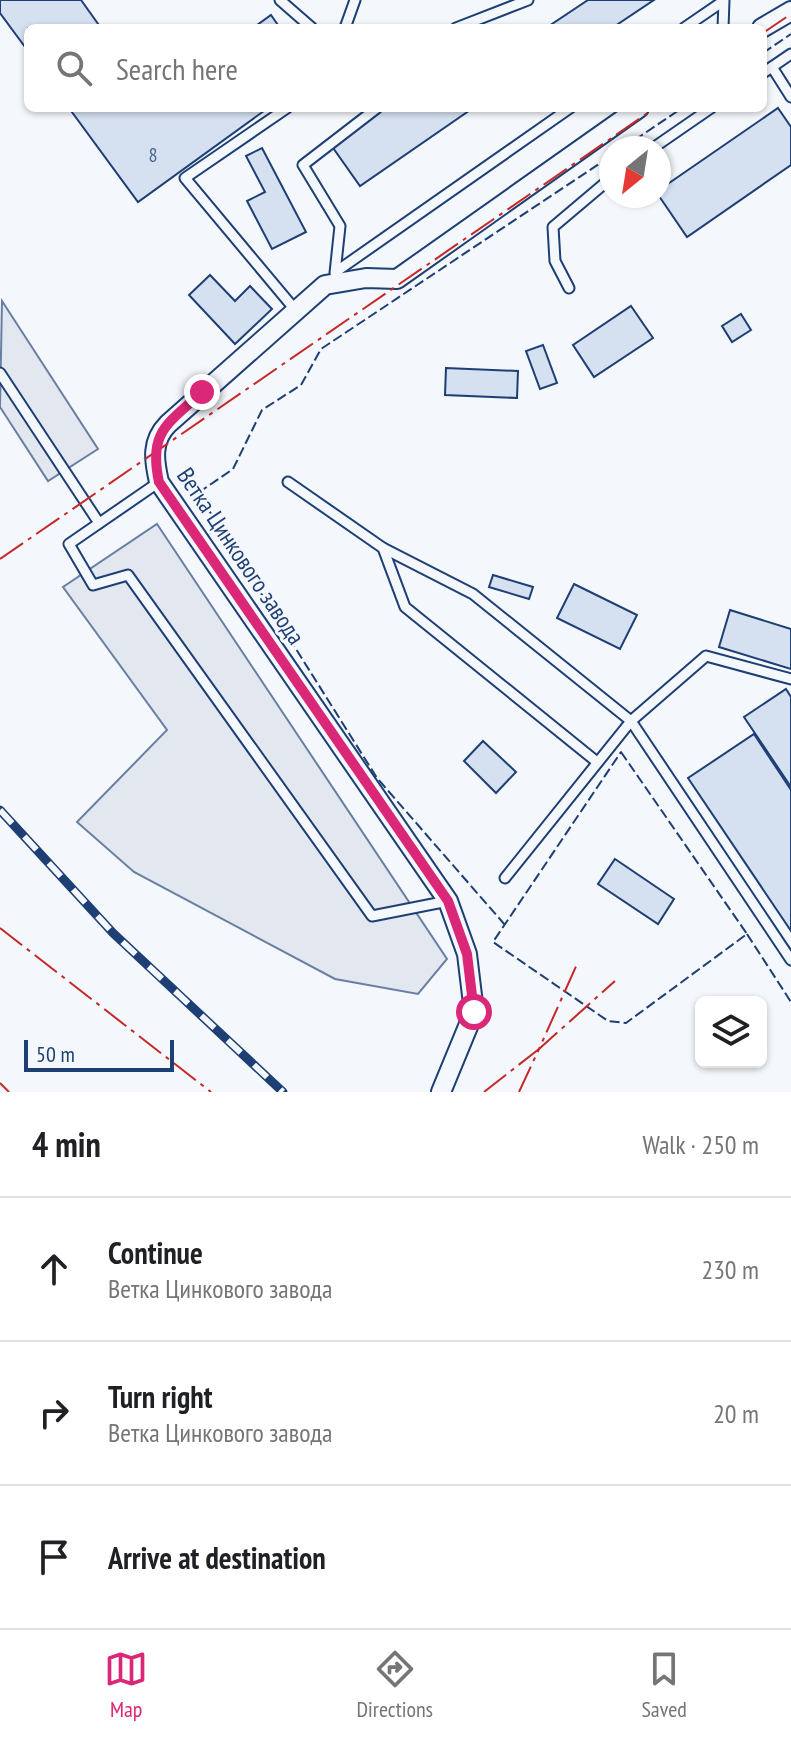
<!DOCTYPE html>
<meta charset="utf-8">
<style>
:root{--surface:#fff;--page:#f6f6f6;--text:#202124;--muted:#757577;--line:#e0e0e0;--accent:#db2777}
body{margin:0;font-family:"PT Sans Narrow",sans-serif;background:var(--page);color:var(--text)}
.controls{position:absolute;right:24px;bottom:24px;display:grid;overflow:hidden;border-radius:12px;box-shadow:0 2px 6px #0004}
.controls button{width:72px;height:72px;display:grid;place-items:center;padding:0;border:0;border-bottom:2px solid var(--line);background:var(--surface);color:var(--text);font:40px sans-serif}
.compass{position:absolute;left:599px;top:136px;width:72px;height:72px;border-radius:50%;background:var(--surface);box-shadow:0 2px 6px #0004;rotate:210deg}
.scale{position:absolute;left:24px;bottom:20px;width:150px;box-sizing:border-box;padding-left:8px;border:4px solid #1d3f73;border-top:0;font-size:22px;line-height:28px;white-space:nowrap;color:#1d3f73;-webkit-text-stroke:6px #f4f7fb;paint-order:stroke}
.stop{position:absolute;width:24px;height:24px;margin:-18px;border:6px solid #db2777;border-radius:50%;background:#fff}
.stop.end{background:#db2777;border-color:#fff;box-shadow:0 2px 8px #0008}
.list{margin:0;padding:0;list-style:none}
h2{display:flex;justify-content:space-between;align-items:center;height:104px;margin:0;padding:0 32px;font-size:34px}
h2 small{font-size:26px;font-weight:400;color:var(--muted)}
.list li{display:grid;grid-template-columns:52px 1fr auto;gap:24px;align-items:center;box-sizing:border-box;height:144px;padding:0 32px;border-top:2px solid var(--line)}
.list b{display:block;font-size:30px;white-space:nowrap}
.list p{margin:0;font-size:26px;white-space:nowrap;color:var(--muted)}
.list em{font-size:26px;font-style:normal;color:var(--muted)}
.icon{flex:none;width:44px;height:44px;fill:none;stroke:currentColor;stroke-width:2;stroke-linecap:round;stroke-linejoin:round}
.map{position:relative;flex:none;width:791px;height:1092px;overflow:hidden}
.search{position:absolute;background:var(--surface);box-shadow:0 2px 6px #0004;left:24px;right:24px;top:24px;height:88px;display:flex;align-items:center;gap:20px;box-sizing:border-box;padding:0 28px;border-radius:12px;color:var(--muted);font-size:30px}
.sheet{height:536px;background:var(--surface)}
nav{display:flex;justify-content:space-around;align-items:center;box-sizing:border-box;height:112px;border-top:2px solid var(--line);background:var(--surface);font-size:22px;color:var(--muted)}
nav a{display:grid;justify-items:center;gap:4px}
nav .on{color:var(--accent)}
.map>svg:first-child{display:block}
.parking{fill:#e3e8f0;stroke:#687fa3;stroke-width:2}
.building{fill:#d5e0f0;stroke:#1d3f73;stroke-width:2}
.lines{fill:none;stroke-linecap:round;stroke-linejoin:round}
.lane-casing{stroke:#1d3f73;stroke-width:13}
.street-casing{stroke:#1d3f73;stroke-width:22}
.lane{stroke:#f4f7fb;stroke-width:9}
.street{stroke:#f4f7fb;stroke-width:18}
.rail-casing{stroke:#1d3f73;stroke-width:9}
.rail{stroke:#f4f7fb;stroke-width:6;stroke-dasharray:18;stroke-linecap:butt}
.fence{stroke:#1d3f73;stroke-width:2;stroke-dasharray:10 4;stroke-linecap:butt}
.power{stroke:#c62828;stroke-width:2;stroke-dasharray:28 6 4 6;stroke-linecap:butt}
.route{stroke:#db2777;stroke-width:10}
.labels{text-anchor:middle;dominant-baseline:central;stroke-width:6;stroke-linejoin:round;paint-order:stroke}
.number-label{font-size:20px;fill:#4b6792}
.street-label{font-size:24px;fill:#1d3f73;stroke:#f4f7fb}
</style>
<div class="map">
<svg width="791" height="1092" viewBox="0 0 791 1092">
<rect width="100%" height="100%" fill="#f4f7fb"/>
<g class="parking">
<polygon points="2,301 98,449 48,481 0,407"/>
<polygon points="157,524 447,959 418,994 335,979 134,872 77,822 167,730 63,587"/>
</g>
<g class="building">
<polygon points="0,0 81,0 101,28 28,28 28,51 0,13"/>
<polygon points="588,0 654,0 612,28 546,28"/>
<polygon points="271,15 280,28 253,28"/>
<polygon points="69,108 268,108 138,202"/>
<polygon points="385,108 473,108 360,186 331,145"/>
<polygon points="778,108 791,127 791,165 687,237 659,196 659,190"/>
<polygon points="262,148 306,232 272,249 247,201 265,192 246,156"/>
<polygon points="210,275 235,301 250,286 272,309 235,344 189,295"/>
<polygon points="631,306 653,338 594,377 573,345"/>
<polygon points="741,314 751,330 732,342 722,326"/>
<polygon points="543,345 557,383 540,389 526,351"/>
<polygon points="446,368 518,371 517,398 445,395"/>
<polygon points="493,575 533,587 529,599 489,587"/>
<polygon points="574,584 637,615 620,649 557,618"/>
<polygon points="730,610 791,629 791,669 719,647"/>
<polygon points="786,689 791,697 791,787 744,717"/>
<polygon points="754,734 791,790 791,931 688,778"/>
<polygon points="483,741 516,772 496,793 464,761"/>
<polygon points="615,859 674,899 658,924 598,884"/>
</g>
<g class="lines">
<g class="lane-casing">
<g id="lane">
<polyline points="280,0 312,28"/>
<polyline points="345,28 355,0"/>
<polyline points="456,28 528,0"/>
<polyline points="684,28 722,2"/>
<polyline points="723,28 724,0"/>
<polyline points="772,67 791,97"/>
<polyline points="763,73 791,54"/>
<polyline points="287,108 185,178 297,312"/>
<polyline points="653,148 711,108"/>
<polyline points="337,271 570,108"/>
<polyline points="335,273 340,226 303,165 377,108"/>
<polyline points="569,288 555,261 553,227 611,178"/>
<polyline points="0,373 99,523"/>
<polyline points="159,482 69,544 93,585 128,575 372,916 448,901"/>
<polyline points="288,482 383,548 405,607 597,762"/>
<polyline points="383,548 473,594 631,721 791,960"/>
<polyline points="505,878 631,721 706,656 791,679"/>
</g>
</g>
<g class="street-casing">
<g id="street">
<polyline points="762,28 791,11"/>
<path d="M 441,1092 L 474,1012 L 467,954 L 448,901 L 159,482 C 154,460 151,441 168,424 L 325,285 L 366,278 L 397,279 L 639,108"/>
</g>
</g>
<use href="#lane" class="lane"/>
<use href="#street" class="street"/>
<g class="rail-casing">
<polyline id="rail" points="0,810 113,933 283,1092"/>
</g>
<use href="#rail" class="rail"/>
<g class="fence">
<polyline points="763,53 791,34"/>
<polyline points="623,148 682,108"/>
<polygon points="621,752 747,934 626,1023 608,1021 493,942"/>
<polyline points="505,925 377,778 198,493 233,469 262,410 301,385 321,349 611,156"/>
<polyline points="747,934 791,1002"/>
</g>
<g class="power">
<polyline points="763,33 791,14"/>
<polyline points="0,559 655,108"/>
<polyline points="0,928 211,1092"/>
<polyline points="0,1083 9,1092"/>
<polyline points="484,1092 539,1049 578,962"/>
<polyline points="519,1092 539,1049 615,981"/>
</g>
</g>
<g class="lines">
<path class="route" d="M 202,392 C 168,424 148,431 159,482 L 448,901 L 467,954 L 474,1012"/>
</g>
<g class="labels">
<g class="number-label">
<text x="153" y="155">8</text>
</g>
<g class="street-label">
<text transform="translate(241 556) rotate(56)">Ветка Цинкового завода</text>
</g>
</g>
</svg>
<div class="controls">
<button><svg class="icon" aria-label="layers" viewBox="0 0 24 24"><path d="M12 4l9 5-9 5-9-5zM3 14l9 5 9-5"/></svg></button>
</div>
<svg class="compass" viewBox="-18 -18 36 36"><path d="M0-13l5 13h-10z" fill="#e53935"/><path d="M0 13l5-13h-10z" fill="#757577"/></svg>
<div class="scale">50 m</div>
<div class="stop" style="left:474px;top:1012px"></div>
<div class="stop end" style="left:202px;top:392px"></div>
<div class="search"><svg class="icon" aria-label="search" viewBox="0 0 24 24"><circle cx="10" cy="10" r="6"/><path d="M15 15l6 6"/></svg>Search here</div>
</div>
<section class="sheet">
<h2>4 min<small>Walk · 250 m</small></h2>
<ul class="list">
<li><svg class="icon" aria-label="ahead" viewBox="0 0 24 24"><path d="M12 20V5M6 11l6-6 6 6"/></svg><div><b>Continue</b><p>Ветка Цинкового завода</p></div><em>230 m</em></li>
<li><svg class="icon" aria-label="right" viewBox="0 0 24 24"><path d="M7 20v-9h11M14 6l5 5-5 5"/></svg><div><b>Turn right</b><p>Ветка Цинкового завода</p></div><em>20 m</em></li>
<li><svg class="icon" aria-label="arrive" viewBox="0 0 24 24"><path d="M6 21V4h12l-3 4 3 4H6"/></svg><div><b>Arrive at destination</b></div></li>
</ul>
</section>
<nav>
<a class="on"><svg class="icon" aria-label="map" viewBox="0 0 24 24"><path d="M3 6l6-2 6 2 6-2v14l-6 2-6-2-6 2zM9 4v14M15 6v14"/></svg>Map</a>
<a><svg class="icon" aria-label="directions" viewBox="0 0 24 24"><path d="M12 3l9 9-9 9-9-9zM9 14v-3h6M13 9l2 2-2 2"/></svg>Directions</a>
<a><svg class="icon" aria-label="saved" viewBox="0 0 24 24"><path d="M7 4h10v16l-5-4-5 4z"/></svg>Saved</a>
</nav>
